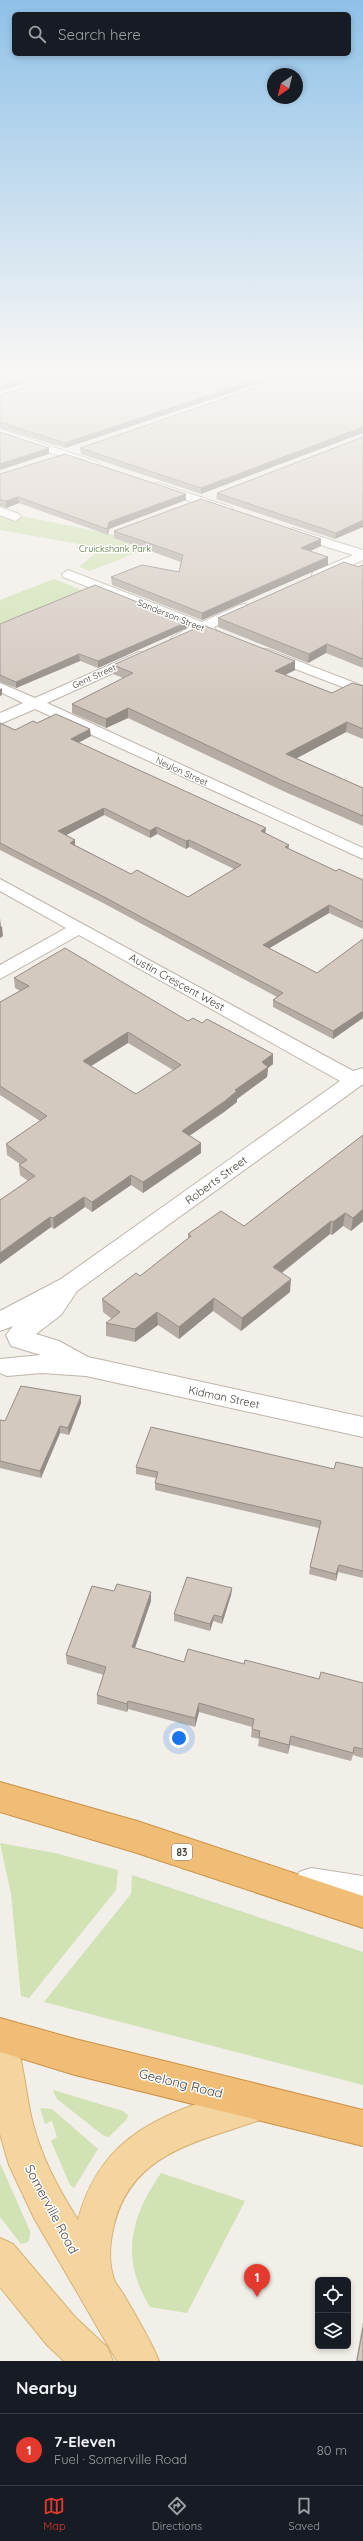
<!DOCTYPE html>
<meta charset="utf-8">
<style>
:root{--surface:#171b24;--page:#242831;--text:#f1f3f6;--muted:#9ea1a6;--line:#363941;--accent:#e43a2d}
body{margin:0;font-family:Quicksand,sans-serif;background:var(--page);color:var(--text)}
.controls{position:absolute;right:12px;bottom:12px;display:grid;overflow:hidden;border-radius:6px;box-shadow:0 2px 6px #0003}
.controls button{width:36px;height:36px;display:grid;place-items:center;padding:0;border:0;border-bottom:1px solid var(--line);background:var(--surface);color:var(--text);font:20px sans-serif}
.compass{position:absolute;left:267px;top:68px;width:36px;height:36px;border-radius:50%;background:var(--surface);box-shadow:0 2px 6px #0003;rotate:215deg}
.you{position:absolute;left:179px;top:1738px;width:14px;height:14px;margin:-10px;border:3px solid #fff;border-radius:50%;background:#1a73e8;box-shadow:0 0 0 6px #1a73e833}
.badge{display:grid;place-items:center;width:26px;height:26px;border-radius:50%;background:var(--accent);color:#fff;font-size:13px;font-weight:700}
.pin{position:absolute;translate:-50% -33px;filter:drop-shadow(0 1px 2px #0008)}
.pin::after{content:'';position:absolute;top:21px;width:14px;height:12px;background:inherit;clip-path:polygon(0 0,100% 0,50% 100%)}
.list{margin:0;padding:0;list-style:none}
h2{display:flex;justify-content:space-between;align-items:center;height:52px;margin:0;padding:0 16px;font-size:17px}
h2 small{font-size:13px;font-weight:400;color:var(--muted)}
.list li{display:grid;grid-template-columns:26px 1fr auto;gap:12px;align-items:center;box-sizing:border-box;height:72px;padding:0 16px;border-top:1px solid var(--line)}
.list b{display:block;font-size:15px;white-space:nowrap}
.list p{margin:0;font-size:13px;white-space:nowrap;color:var(--muted)}
.list em{font-size:13px;font-style:normal;color:var(--muted)}
.icon{flex:none;width:22px;height:22px;fill:none;stroke:currentColor;stroke-width:2;stroke-linecap:round;stroke-linejoin:round}
.map{position:relative;flex:none;width:363px;height:2361px;overflow:hidden}
.search{position:absolute;background:var(--surface);box-shadow:0 2px 6px #0003;left:12px;right:12px;top:12px;height:44px;display:flex;align-items:center;gap:10px;box-sizing:border-box;padding:0 14px;border-radius:6px;color:var(--muted);font-size:15px}
.sheet{height:124px;background:var(--surface)}
nav{display:flex;justify-content:space-around;align-items:center;box-sizing:border-box;height:56px;border-top:1px solid var(--line);background:var(--surface);font-size:11px;color:var(--muted)}
nav a{display:grid;justify-items:center;gap:2px}
nav .on{color:var(--accent)}
.map>svg:first-child{display:block}
.green{fill:#d1e2b5}
.lines{fill:none;stroke-linecap:round;stroke-linejoin:round}
.minor-casing{stroke:#bdb5ab;stroke-width:2}
.major-casing{stroke:#d7b171;stroke-width:2}
.highway-casing{stroke:#cd9147;stroke-width:2}
.minor{fill:#fff;fill-rule:evenodd}
.major{fill:#f4d59f;fill-rule:evenodd}
.highway{fill:#efbd76;fill-rule:evenodd}
.wall{fill:#b5ada4;fill-rule:evenodd}
.shaded-wall{fill:#948d86}
.building{fill:#d3c9bf;stroke:#948d86;fill-rule:evenodd}
.labels{text-anchor:middle;dominant-baseline:central;stroke-width:3;stroke-linejoin:round;paint-order:stroke}
.far-park-label{font-size:9px;fill:#4e7130;stroke:#fff}
.far-street-label{font-size:9px;fill:#453e37;stroke:#fff}
.shield{fill:#fff;stroke:#7d7873;stroke-width:1}
.shield-label{font-size:10px;font-weight:bold;fill:#453e37}
.street-label{font-size:11px;fill:#453e37;stroke:#fff}
.near-street-label{font-size:13px;fill:#453e37;stroke:#fff}
</style>
<div class="map">
<svg width="363" height="2361" viewBox="0 0 363 2361">
<rect width="100%" height="100%" fill="#f2eee8"/>
<g class="green">
<polygon points="0,508 22,516 159,544 90,571 79,567 101,548 0,530"/>
<polygon points="54,579 87,592 0,628 0,600"/>
<polygon points="0,1843 55,1853 118,1870 116,1890 29,1998 21,1996 11,1894"/>
<polygon points="132,1875 363,1952 363,2085 44,2002 131,1894"/>
<polygon points="53,2090 123,2111 128,2115 127,2119 109,2137 104,2136 57,2099"/>
<polygon points="40,2108 52,2109 98,2149 74,2188 70,2185 51,2141 57,2137 52,2121 45,2124"/>
<polygon points="0,2163 30,2231 30,2237 28,2242 21,2244 0,2217"/>
<path d="M 161,2173 L 245,2201 L 187,2313 L 150,2307 C 120,2258 130,2218 161,2173 Z"/>
</g>
<g class="lines">
<g class="minor-casing">
<g id="minor">
<polygon points="0,429 97,462 99,464 93,467 89,466 0,436"/>
<polygon points="157,483 231,507 233,510 227,514 223,513 153,488 153,484"/>
<polygon points="0,507 19,514 21,517 15,521 0,515"/>
<polygon points="292,528 363,550 363,560 323,578 313,578 312,575 313,572 353,555 288,535 286,532"/>
<polygon points="68,570 202,622 240,605 245,604 252,608 214,627 216,630 214,633 202,632 183,641 173,641 171,638 190,627 63,577 62,574"/>
<polygon points="267,649 363,686 363,695 262,656 260,653 262,650"/>
<polygon points="139,652 144,653 146,656 144,659 47,703 363,848 363,859 35,709 0,724 0,713 23,703 0,692 0,683 35,698"/>
<polygon points="0,879 353,1071 363,1068 363,1084 77,1291 61,1315 36,1334 59,1341 88,1357 363,1417 363,1437 86,1376 42,1373 7,1376 0,1373 0,1359 41,1355 11,1346 6,1335 13,1326 0,1331 0,1311 61,1279 340,1081 79,935 0,979 0,965 66,928 0,891"/>
<polygon points="311,1868 363,1876 363,1908 311,1900 299,1896 295,1884 299,1872"/>
</g>
</g>
<g class="major-casing">
<g id="major">
<path d="M 0,2026 L 12,2031 C 24,2059 25,2091 32,2120 C 41,2157 58,2188 78,2220 C 98,2145 148,2119 217,2097 C 237,2091 251,2082 270,2090 L 275,2103 L 270,2116 C 208,2141 133,2147 114,2225 C 110,2241 108,2262 114,2279 C 116,2285 122,2291 125,2297 C 137,2318 150,2339 159,2361 L 117,2361 L 34,2218 L 9,2165 L 0,2134 Z"/>
<polygon points="0,2238 13,2244 75,2317 107,2347 113,2361 64,2361 47,2345 0,2287"/>
</g>
</g>
<g class="highway-casing">
<g id="highway">
<polygon points="0,1782 137,1821 363,1896 363,1928 137,1853 0,1812"/>
<polygon points="0,2018 75,2039 363,2110 363,2146 75,2075 0,2052"/>
</g>
</g>
<use href="#minor" class="minor"/>
<use href="#major" class="major"/>
<use href="#highway" class="highway"/>
</g>
<g class="wall">
<polygon points="75,371 297,371 65,448 0,428 0,395"/>
<polygon points="305,371 201,494 81,454 80,448"/>
<polygon points="363,437 335,539 216,499 217,493"/>
<polygon points="0,474 186,500 109,529 108,535 19,503 6,508 0,506"/>
<polygon points="114,531 321,539 321,546 310,551 328,565 202,620 112,585 111,577 179,572 181,562 114,538"/>
<polygon points="363,565 363,668 326,653 308,663 218,627 218,618"/>
<polygon points="0,624 187,628 98,668 80,661 16,688 0,682"/>
<polygon points="295,661 295,670 285,675 332,693 363,686 363,739 346,732 296,758 363,788 363,826 283,791 128,718 106,728 72,713 72,704 123,678 113,674 113,665"/>
<path d="M 0,723 L 15,730 L 37,723 L 91,736 L 78,743 L 266,833 L 289,849 L 336,871 L 363,880 L 363,929 L 329,913 L 269,948 L 317,973 L 363,939 L 363,1018 L 333,1039 L 273,1007 L 273,1000 L 277,997 L 105,904 L 0,850 ZM 104,815 L 150,838 L 157,834 L 186,849 L 189,847 L 234,869 L 188,897 L 131,874 L 75,845 L 75,840 L 66,835 Z"/>
<path d="M 14,978 L 188,1021 L 273,1064 L 268,1068 L 267,1077 L 237,1099 L 237,1102 L 224,1112 L 189,1136 L 201,1143 L 201,1153 L 143,1193 L 131,1185 L 92,1212 L 85,1207 L 54,1229 L 51,1227 L 0,1264 L 0,1200 L 28,1181 L 20,1175 L 19,1165 L 20,1164 L 7,1155 L 6,1144 L 40,1121 L 0,1095 L 0,1002 L 20,991 L 15,988 ZM 128,1043 L 173,1070 L 136,1094 L 91,1066 Z"/>
<polygon points="363,1135 363,1221 351,1231 343,1226 332,1235 330,1234 282,1273 290,1292 241,1331 213,1311 179,1339 158,1325 135,1342 106,1336 106,1323 112,1319 103,1312 102,1299 140,1276 188,1239 188,1234 244,1226"/>
<polygon points="81,1403 69,1435 60,1433 41,1478 0,1468 0,1420 5,1421"/>
<polygon points="136,1467 334,1469 363,1468 363,1578 338,1572 336,1581 309,1574 310,1567 319,1528 155,1490 155,1483 156,1478 136,1474"/>
<polygon points="232,1588 231,1595 222,1624 213,1621 210,1631 174,1621 174,1614"/>
<polygon points="114,1591 151,1592 151,1601 135,1648 184,1662 244,1664 319,1679 363,1683 363,1758 353,1755 351,1761 290,1745 288,1754 258,1746 259,1739 251,1737 252,1727 199,1712 195,1727 128,1709 127,1712 97,1704 97,1695 104,1675 67,1664 66,1655"/>
<polygon points="363,2322 363,2361 356,2361"/>
</g>
<g class="shaded-wall">
<polygon points="52,371 71,371 0,391 0,386"/>
<polygon points="281,371 297,371 65,448 65,443"/>
<polygon points="363,427 363,433 201,494 201,488"/>
<polygon points="49,448 49,454 0,470 0,464"/>
<polygon points="186,494 186,500 109,529 108,535 107,529 109,522"/>
<polygon points="18,497 19,503 6,508 6,501"/>
<polygon points="363,520 363,527 335,539 336,533"/>
<polygon points="321,539 321,546 301,555 301,548"/>
<polygon points="328,557 328,565 202,620 202,613"/>
<polygon points="187,622 187,628 98,668 98,661"/>
<polygon points="327,644 326,653 308,663 309,654"/>
<polygon points="79,654 80,661 16,688 16,682"/>
<polygon points="295,661 295,670 275,680 275,671"/>
<polygon points="2,688 2,695 0,696 0,689"/>
<polygon points="128,708 128,718 106,728 106,719"/>
<polygon points="347,722 346,732 286,764 286,754"/>
<polygon points="90,729 91,736 72,746 71,739"/>
<polygon points="104,808 104,815 59,839 58,831"/>
<polygon points="156,827 157,834 150,838 150,831"/>
<polygon points="266,828 265,835 261,831"/>
<polygon points="75,840 75,847 70,843"/>
<polygon points="189,840 189,847 186,849 186,841"/>
<polygon points="289,845 288,852 285,847"/>
<polygon points="329,905 329,913 263,952 263,945"/>
<polygon points="0,918 1,927 2,926 3,936 0,938"/>
<polygon points="363,1011 363,1018 333,1039 333,1031"/>
<polygon points="128,1032 128,1043 83,1071 83,1061"/>
<polygon points="273,1054 273,1064 268,1068 267,1077 237,1099 237,1102 224,1112 182,1141 182,1131 235,1090 262,1062"/>
<polygon points="201,1143 201,1153 143,1193 143,1182"/>
<polygon points="131,1175 131,1185 92,1212 92,1202"/>
<polygon points="84,1197 85,1207 54,1229 53,1218"/>
<polygon points="363,1209 363,1221 351,1231 353,1218"/>
<polygon points="345,1213 343,1226 332,1235 333,1222"/>
<polygon points="50,1217 51,1227 0,1264 0,1253"/>
<polygon points="331,1221 330,1234 272,1280 273,1267"/>
<polygon points="291,1279 290,1292 241,1331 242,1318"/>
<polygon points="214,1298 213,1311 179,1339 179,1327"/>
<polygon points="157,1312 158,1325 135,1342 135,1329"/>
<polygon points="81,1396 81,1403 69,1435 68,1428"/>
<polygon points="60,1426 60,1433 41,1478 40,1471"/>
<polygon points="339,1565 338,1572 336,1581 336,1574"/>
<polygon points="232,1588 231,1595 222,1624 222,1617"/>
<polygon points="151,1592 151,1601 132,1656 132,1647"/>
<polygon points="214,1615 213,1621 210,1631 210,1624"/>
<polygon points="128,1701 128,1709 127,1712 127,1704"/>
<polygon points="199,1703 199,1712 195,1727 195,1718"/>
<polygon points="291,1736 290,1745 288,1754 289,1745"/>
</g>
<g class="building">
<polygon points="0,371 52,371 0,386"/>
<polygon points="75,371 281,371 65,443 0,422 0,395"/>
<polygon points="305,371 363,371 363,427 201,488 80,448"/>
<polygon points="0,432 49,448 0,464"/>
<polygon points="363,437 363,520 336,533 217,493"/>
<polygon points="65,454 186,494 109,522 107,529 18,497 6,501 0,500 0,474"/>
<polygon points="201,499 321,539 301,548 328,557 202,613 111,577 142,565 179,572 183,555 114,531"/>
<polygon points="344,562 358,567 363,565 363,659 327,644 309,654 218,618"/>
<polygon points="95,585 187,622 98,661 79,654 16,682 0,675 0,624"/>
<polygon points="203,625 295,661 275,671 332,693 352,683 363,686 363,729 347,722 286,754 363,788 363,816 283,781 128,708 106,719 72,704 133,673 113,665"/>
<path d="M 56,714 L 90,729 L 71,739 L 266,828 L 261,831 L 289,845 L 285,847 L 336,871 L 339,869 L 363,880 L 363,922 L 329,905 L 263,945 L 317,973 L 363,939 L 363,1011 L 333,1031 L 273,1000 L 283,993 L 104,897 L 0,843 L 0,723 L 15,730 L 33,721 L 37,723 ZM 104,808 L 150,831 L 156,827 L 186,841 L 189,840 L 241,865 L 188,897 L 137,870 L 131,874 L 70,843 L 75,840 L 58,831 Z"/>
<path d="M 65,948 L 188,1021 L 193,1018 L 202,1023 L 207,1019 L 273,1054 L 262,1062 L 268,1067 L 235,1090 L 237,1091 L 225,1101 L 182,1131 L 201,1143 L 143,1182 L 131,1175 L 92,1202 L 84,1197 L 53,1218 L 50,1217 L 0,1253 L 0,1200 L 35,1176 L 19,1165 L 27,1160 L 6,1144 L 47,1116 L 0,1086 L 0,1002 L 29,986 L 14,978 ZM 128,1032 L 181,1065 L 136,1094 L 83,1061 Z"/>
<polygon points="363,1135 363,1209 353,1218 345,1213 333,1222 331,1221 273,1267 291,1279 242,1318 214,1298 179,1327 157,1312 135,1329 106,1323 120,1312 102,1299 136,1273 140,1276 191,1236 188,1234 221,1211 244,1226"/>
<polygon points="21,1386 81,1396 68,1428 60,1426 40,1471 0,1461 0,1420 5,1421"/>
<polygon points="151,1427 334,1469 336,1462 363,1468 363,1571 339,1565 336,1574 310,1567 321,1521 155,1483 158,1472 136,1467"/>
<polygon points="187,1577 232,1588 222,1617 214,1615 210,1624 174,1614"/>
<polygon points="117,1584 151,1592 132,1647 184,1662 188,1649 244,1664 245,1660 319,1679 321,1672 363,1683 363,1749 354,1747 353,1753 291,1736 289,1745 259,1737 260,1731 252,1729 254,1719 199,1703 195,1718 128,1701 127,1704 97,1695 106,1667 66,1655 92,1586 114,1591"/>
<polygon points="363,2328 363,2361 357,2361"/>
</g>
<linearGradient id="sky" x2="0" y2="1"><stop stop-color="#8fc1e8"/><stop offset="0.53" stop-color="#f9f7f5"/><stop offset="1" stop-color="#f9f7f5" stop-opacity="0"/></linearGradient>
<rect width="363" height="701" fill="url(#sky)"/>
<g class="labels">
<g class="far-park-label">
<text x="115" y="548">Cruickshank Park</text>
</g>
<g class="far-street-label">
<text transform="translate(171 615) rotate(22)">Sanderson Street</text>
<text transform="translate(94 676) rotate(-24)">Gent Street</text>
<text transform="translate(182 771) rotate(25)">Neylon Street</text>
</g>
<rect class="shield" x="172" y="1844" width="20" height="16" rx="3"/>
<g class="shield-label">
<text x="182" y="1852">83</text>
</g>
<g class="street-label">
<text transform="translate(177 982) rotate(29)">Austin Crescent West</text>
<text transform="translate(216 1180) rotate(-36)">Roberts Street</text>
<text transform="translate(224 1397) rotate(12)">Kidman Street</text>
</g>
<g class="near-street-label">
<text transform="translate(181 2083) rotate(14)">Geelong Road</text>
<text transform="translate(52 2209) rotate(62)">Somerville Road</text>
</g>
</g>
</svg>
<div class="controls">
<button><svg class="icon" aria-label="locate" viewBox="0 0 24 24"><circle cx="12" cy="12" r="6"/><path d="M12 2v4M12 18v4M2 12h4M18 12h4"/></svg></button>
<button><svg class="icon" aria-label="layers" viewBox="0 0 24 24"><path d="M12 4l9 5-9 5-9-5zM3 14l9 5 9-5"/></svg></button>
</div>
<svg class="compass" viewBox="-18 -18 36 36"><path d="M0-13l5 13h-10z" fill="#e53935"/><path d="M0 13l5-13h-10z" fill="#9ea1a6"/></svg>
<div class="you"></div>
<div class="pin badge" style="left:257px;top:2297px">1</div>
<div class="search"><svg class="icon" aria-label="search" viewBox="0 0 24 24"><circle cx="10" cy="10" r="6"/><path d="M15 15l6 6"/></svg>Search here</div>
</div>
<section class="sheet">
<h2>Nearby<small></small></h2>
<ul class="list">
<li><span class="badge">1</span><div><b>7-Eleven</b><p>Fuel · Somerville Road</p></div><em>80 m</em></li>
</ul>
</section>
<nav>
<a class="on"><svg class="icon" aria-label="map" viewBox="0 0 24 24"><path d="M3 6l6-2 6 2 6-2v14l-6 2-6-2-6 2zM9 4v14M15 6v14"/></svg>Map</a>
<a><svg class="icon" aria-label="directions" viewBox="0 0 24 24"><path d="M12 3l9 9-9 9-9-9zM9 14v-3h6M13 9l2 2-2 2"/></svg>Directions</a>
<a><svg class="icon" aria-label="saved" viewBox="0 0 24 24"><path d="M7 4h10v16l-5-4-5 4z"/></svg>Saved</a>
</nav>
